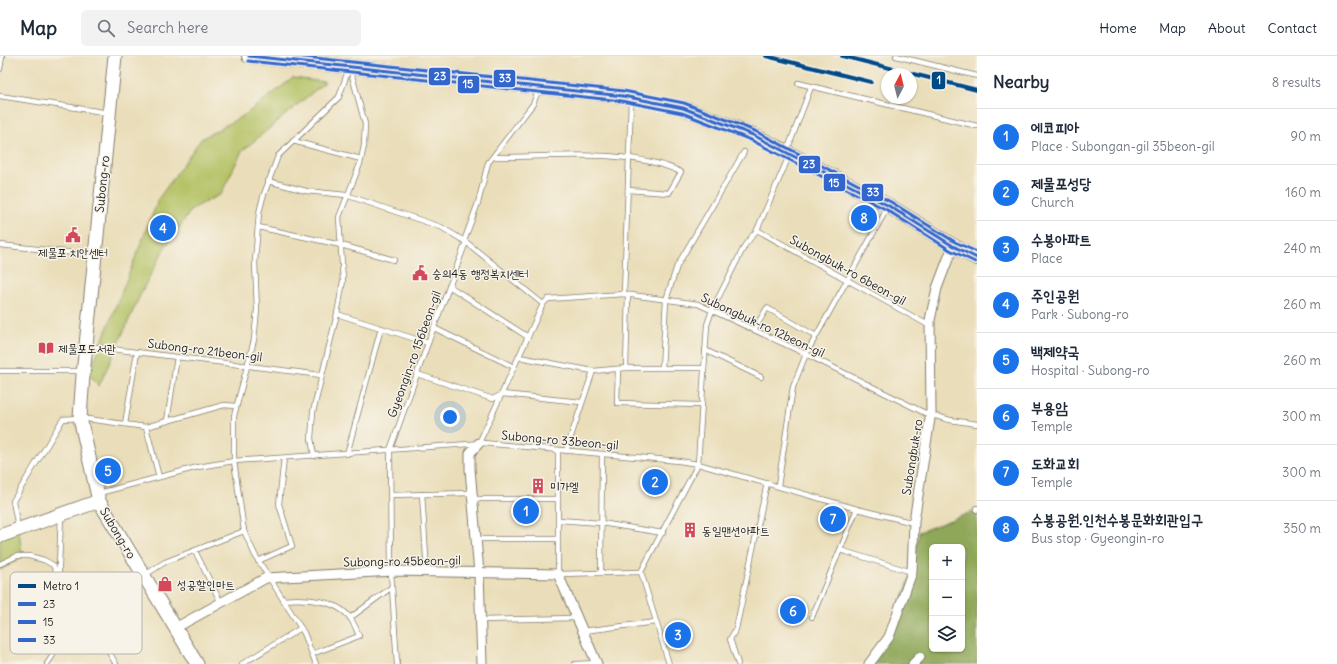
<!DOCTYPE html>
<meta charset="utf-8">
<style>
:root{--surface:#fff;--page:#f2f2f3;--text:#1f2937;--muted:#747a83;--line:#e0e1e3;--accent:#1a73e8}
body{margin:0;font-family:Delius,"Poor Story",sans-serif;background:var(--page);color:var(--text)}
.controls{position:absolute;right:12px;bottom:12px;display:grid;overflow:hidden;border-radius:6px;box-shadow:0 1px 3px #0004}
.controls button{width:36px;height:36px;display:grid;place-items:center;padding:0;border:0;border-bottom:1px solid var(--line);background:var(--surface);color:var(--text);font:20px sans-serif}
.compass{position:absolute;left:881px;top:12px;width:36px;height:36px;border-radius:50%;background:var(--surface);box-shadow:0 1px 3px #0004;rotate:7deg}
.you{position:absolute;left:450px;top:361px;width:14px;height:14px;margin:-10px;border:3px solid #fff;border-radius:50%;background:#1a73e8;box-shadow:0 0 0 6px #1a73e833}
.badge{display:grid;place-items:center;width:26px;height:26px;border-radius:50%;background:var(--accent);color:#fff;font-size:13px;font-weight:700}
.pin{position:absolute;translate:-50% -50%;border:2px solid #fff;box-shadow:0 1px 4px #0006}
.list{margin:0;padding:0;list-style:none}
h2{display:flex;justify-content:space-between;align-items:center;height:52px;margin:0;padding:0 16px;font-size:17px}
h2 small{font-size:13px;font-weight:400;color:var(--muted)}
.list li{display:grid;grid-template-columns:26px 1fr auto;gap:12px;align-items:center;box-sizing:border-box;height:56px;padding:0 16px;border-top:1px solid var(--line)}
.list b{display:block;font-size:15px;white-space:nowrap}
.list p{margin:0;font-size:13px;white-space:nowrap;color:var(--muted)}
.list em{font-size:13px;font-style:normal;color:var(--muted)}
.icon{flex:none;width:22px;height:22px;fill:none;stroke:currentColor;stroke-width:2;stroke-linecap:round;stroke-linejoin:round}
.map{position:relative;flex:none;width:977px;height:608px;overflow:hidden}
header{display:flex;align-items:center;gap:24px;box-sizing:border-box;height:56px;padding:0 20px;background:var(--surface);border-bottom:1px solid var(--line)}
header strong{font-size:19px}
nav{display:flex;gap:22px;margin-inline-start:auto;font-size:14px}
.search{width:280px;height:36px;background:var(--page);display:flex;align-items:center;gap:10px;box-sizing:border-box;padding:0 14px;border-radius:6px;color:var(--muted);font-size:15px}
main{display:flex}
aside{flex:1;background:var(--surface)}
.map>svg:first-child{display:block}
.green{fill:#b4c163;stroke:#686e40}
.forest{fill:#8fa759;stroke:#56623a;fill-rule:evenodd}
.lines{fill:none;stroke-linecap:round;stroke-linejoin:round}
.lane-casing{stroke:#837d6b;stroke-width:6}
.street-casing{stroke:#837d6b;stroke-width:11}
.secondary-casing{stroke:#837d6b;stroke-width:15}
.primary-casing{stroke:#837d6b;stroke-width:16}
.lane{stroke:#fff;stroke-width:4.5}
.street{stroke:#fff;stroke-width:9}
.secondary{stroke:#fff;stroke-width:13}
.primary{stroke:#fff;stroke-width:14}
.bus-1-casing{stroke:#f7f3e8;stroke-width:6}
.bus-2-casing{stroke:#f7f3e8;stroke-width:6}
.bus-3-casing{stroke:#f7f3e8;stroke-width:6}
.bus-1{stroke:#36c;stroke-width:3}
.bus-2{stroke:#36c;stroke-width:3}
.bus-3{stroke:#36c;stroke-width:3}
.metro-1-casing{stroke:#f7f3e8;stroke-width:7}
.metro-1{stroke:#004a85;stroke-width:4}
.labels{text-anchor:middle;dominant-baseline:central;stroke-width:3;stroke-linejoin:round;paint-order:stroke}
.street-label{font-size:12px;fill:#1c1c1c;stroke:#f7f3e8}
.poi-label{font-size:12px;fill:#1c1c1c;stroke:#f7f3e8;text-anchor:start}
.key{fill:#f7f3e8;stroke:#b5b2ab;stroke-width:1}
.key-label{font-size:11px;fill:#1c1c1c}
.line-badge{stroke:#f7f3e8;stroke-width:1.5}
.badge-label{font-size:11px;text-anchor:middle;font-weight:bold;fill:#fff}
</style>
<header>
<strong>Map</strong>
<div class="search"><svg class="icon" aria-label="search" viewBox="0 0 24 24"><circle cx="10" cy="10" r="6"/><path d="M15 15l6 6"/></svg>Search here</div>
<nav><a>Home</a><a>Map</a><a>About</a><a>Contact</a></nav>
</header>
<main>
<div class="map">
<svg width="977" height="608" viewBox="0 0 977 608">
<rect width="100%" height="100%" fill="#f7f3e8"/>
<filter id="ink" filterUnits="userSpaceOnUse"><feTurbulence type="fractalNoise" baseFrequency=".025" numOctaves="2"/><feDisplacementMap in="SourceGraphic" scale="8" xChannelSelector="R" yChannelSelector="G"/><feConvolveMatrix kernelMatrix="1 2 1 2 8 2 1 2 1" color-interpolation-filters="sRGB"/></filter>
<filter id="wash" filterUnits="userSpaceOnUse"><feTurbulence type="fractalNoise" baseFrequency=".012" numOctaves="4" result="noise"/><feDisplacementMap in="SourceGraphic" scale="16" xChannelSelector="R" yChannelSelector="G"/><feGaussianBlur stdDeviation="0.9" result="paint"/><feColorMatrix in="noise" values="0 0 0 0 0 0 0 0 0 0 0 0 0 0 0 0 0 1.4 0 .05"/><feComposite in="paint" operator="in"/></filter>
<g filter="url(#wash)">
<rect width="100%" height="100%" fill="#eadeba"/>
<g class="green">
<polygon points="293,22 325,26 242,95 221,138 192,153 165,191 142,235 99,330 89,318 159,142 201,83 246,58"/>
<polygon points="19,474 22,501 0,514 0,480"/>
</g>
<path class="forest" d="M 977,454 L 977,608 L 869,608 L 889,581 L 912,516 L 919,476 ZM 932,491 L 962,491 L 962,593 L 932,593 Z"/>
</g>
<g filter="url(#ink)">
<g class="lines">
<g class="lane-casing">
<g id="lane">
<polyline points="896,0 977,20"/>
<polyline points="0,13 2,0"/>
<polyline points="798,27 977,70"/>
<polyline points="0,40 109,57"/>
<polyline points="293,85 361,103"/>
<polyline points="787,95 811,31"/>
<path d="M 493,101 C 551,102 628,91 681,116 L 669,137 L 628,134"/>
<polyline points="268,125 306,135 346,139 441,171 466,186 543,248"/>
<polyline points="258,171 341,189 394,204"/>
<polyline points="757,174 930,270"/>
<polyline points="464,185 478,147 488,107 533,48 539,33"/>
<polyline points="0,189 94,199"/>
<polyline points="449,230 528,281"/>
<polyline points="624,238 631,44"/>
<polyline points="337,258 428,287"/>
<polyline points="434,272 514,311"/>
<polyline points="754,274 767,252 816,280"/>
<polyline points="88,290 321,319"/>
<polyline points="705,294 761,321"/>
<polyline points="519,301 593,315 626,312 704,312"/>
<polyline points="626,312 628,239"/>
<polyline points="662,312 666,244 677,210 744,96"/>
<polyline points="618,313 617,347 701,349"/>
<polyline points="0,315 82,315"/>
<polyline points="417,318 493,343 502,338 581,346"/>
<polyline points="167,365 177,301"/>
<polyline points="125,368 137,296"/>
<polyline points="146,371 159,421"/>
<polyline points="479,387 543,248 548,243 624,238 698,248 806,298 925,357 950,364 977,368"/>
<polyline points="558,394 558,518 641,516"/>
<polyline points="566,395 593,315"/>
<polyline points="347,398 381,272"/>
<polyline points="314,400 311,382 313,356 337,258 343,225 339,161 360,108 364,90 365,68 350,12"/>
<polyline points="778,430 793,331 806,298 888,151"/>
<polyline points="99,437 198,411 234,405 483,387 679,405 698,408 857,453 914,467"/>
<polyline points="422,438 427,516"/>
<polyline points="391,439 472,437"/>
<polyline points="472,443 558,443"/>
<polyline points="977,454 977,452"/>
<polyline points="558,464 601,467 663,477"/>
<polyline points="18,472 13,445 63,363 80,362 146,371 224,349 236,350"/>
<polyline points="476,483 558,483"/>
<polyline points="840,494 912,516"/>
<polyline points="195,495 221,547"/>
<polyline points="258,505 292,490 279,448 284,402"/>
<polyline points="0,508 17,500 29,500 44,504 53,509 59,521 73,535 116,608"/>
<polyline points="601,517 602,398"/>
<polyline points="145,519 165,506 244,475"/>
<path d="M 283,544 C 304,542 337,543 351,563 C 354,568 357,574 359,580 L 312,598"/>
<polyline points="812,561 857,453"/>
<polyline points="350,562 392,531"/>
<polyline points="481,564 577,562"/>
<polyline points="583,575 656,566"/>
<polyline points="47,608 53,599 56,584 61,460"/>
<polyline points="242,608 301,572"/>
<polyline points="316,608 304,577 255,499 244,475 234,405 234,360 254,284 257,254 255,206 259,157 263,141 278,100 339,41 349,12"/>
<polyline points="397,608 391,516 390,394 428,287 466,186"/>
<polyline points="575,608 597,607"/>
<polyline points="669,608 641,516 698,408 707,269 712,254 745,189 757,174 789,100"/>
<polyline points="738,608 730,583 736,573 767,427"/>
</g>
</g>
<g class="street-casing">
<g id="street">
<polyline points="479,387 470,397 470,413 479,517 482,608"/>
<polyline points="175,572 266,522 394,515 558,518 597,608"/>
<polyline points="869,608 889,581 912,516 914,465 931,356 930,264 937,232 953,190"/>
<polyline points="913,608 920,601"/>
</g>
</g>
<g class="secondary-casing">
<g id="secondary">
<polyline points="115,0 83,319 80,362 99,445 197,608"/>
<polyline points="0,480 99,445"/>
</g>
</g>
<g class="primary-casing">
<polyline id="primary" points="249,0 623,40 683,52 753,79 889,150 953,190 977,202"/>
</g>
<use href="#lane" class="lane"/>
<use href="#street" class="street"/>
<use href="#secondary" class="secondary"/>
<use href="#primary" class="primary"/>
<g class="bus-1-casing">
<polyline id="bus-1" points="249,0 623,40 683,52 753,79 889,150 953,190 977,202"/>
</g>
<g class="bus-2-casing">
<polyline id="bus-2" points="248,5 622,45 682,57 751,84 887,154 950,194 975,206"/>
</g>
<g class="bus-3-casing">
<polyline id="bus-3" points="296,0 624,35 684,47 755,75 891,146 955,186 977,196"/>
</g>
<use href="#bus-1" class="bus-1"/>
<use href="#bus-2" class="bus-2"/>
<use href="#bus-3" class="bus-3"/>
<g class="metro-1-casing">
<g id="metro-1">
<polyline points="766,0 871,26"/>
<polyline points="842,0 977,34"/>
</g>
</g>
<use href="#metro-1" class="metro-1"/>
</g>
</g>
<defs>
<g id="civic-bare" transform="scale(1.2)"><path d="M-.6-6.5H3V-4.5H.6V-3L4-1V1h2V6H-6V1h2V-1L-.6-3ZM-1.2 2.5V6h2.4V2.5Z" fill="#d1495b" stroke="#f7f3e8" stroke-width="2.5" paint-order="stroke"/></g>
<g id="library-bare" transform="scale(1.2)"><path d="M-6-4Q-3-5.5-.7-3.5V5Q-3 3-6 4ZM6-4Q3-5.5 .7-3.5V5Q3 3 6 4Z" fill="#d1495b" stroke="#f7f3e8" stroke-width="2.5" paint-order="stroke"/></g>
<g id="building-bare" transform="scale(1.2)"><path d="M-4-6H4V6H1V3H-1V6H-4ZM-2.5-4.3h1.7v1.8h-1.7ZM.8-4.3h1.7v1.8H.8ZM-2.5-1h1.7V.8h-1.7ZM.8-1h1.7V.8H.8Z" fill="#d1495b" stroke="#f7f3e8" stroke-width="2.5" paint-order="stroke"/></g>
<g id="shop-bare" transform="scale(1.2)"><path d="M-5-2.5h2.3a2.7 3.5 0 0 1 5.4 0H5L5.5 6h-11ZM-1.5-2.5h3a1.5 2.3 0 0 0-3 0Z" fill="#d1495b" stroke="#f7f3e8" stroke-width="2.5" paint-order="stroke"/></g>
</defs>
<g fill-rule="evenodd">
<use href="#civic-bare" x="73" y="179"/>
<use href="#civic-bare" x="420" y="217"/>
<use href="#library-bare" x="46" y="292"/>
<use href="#building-bare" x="538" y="430"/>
<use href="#building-bare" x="690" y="474"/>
<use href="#shop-bare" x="165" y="528"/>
</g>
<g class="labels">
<g class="street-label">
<text transform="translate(102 128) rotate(-84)">Subong-ro</text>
<text transform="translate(848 214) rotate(29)">Subongbuk-ro 6beon-gil</text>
<text transform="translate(763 269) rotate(25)">Subongbuk-ro 12beon-gil</text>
<text transform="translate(205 294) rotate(7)">Subong-ro 21beon-gil</text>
<text transform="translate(414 298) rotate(-70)">Gyeongin-ro 156beon-gil</text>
<text transform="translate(560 384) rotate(5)">Subong-ro 33beon-gil</text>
<text transform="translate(912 401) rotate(-81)">Subongbuk-ro</text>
<text transform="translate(118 477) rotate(59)">Subong-ro</text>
<text transform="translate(402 505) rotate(-1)">Subong-ro 45beon-gil</text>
</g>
<g class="poi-label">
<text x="73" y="196" text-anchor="middle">제물포 치안센터</text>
<text x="432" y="217">숭의4동 행정복지센터</text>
<text x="58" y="292">제물포도서관</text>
<text x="550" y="430">미가엘</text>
<text x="702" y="474">동일맨션아파트</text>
<text x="177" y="528">성공할인마트</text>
</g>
</g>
<rect x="10" y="516" width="132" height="82" rx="6" class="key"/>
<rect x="18" y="528" width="18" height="4" fill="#004a85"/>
<rect x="18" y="546" width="18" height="4" fill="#36c"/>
<rect x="18" y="564" width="18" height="4" fill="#36c"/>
<rect x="18" y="582" width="18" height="4" fill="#36c"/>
<g class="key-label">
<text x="43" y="534">Metro 1</text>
<text x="43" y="552">23</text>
<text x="43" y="570">15</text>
<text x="43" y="588">33</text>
</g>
<g class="line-badge">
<rect x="428" y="11" width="23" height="19" rx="4" fill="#36c"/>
<rect x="493" y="13" width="23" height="19" rx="4" fill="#36c"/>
<rect x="931" y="15" width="15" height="19" rx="4" fill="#004a85"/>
<rect x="457" y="19" width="23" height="19" rx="4" fill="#36c"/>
<rect x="798" y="99" width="23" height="19" rx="4" fill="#36c"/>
<rect x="823" y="117" width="23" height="19" rx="4" fill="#36c"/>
<rect x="861" y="127" width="23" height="19" rx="4" fill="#36c"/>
</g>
<g class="badge-label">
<text x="440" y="24">23</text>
<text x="505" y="26">33</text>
<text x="939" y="28">1</text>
<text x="468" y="32">15</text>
<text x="809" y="112">23</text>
<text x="834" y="131">15</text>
<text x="873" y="140">33</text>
</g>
</svg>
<div class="controls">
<button>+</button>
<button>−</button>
<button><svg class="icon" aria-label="layers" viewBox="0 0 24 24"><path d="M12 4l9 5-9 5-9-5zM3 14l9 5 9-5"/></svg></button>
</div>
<svg class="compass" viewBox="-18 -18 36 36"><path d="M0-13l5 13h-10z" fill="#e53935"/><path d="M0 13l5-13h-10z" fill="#747a83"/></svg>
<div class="you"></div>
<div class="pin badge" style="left:526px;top:455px">1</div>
<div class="pin badge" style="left:655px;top:426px">2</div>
<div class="pin badge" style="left:678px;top:579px">3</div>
<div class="pin badge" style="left:163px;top:172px">4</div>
<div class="pin badge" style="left:108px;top:415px">5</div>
<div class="pin badge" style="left:793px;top:555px">6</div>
<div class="pin badge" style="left:833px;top:463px">7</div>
<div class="pin badge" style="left:864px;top:162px">8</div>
</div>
<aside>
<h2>Nearby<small>8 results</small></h2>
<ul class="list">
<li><span class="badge">1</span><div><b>에코피아</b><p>Place · Subongan-gil 35beon-gil</p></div><em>90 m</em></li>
<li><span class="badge">2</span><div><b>제물포성당</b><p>Church</p></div><em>160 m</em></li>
<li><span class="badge">3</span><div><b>수봉아파트</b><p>Place</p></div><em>240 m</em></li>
<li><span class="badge">4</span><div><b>주인공원</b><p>Park · Subong-ro</p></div><em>260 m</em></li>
<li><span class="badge">5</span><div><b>백제약국</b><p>Hospital · Subong-ro</p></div><em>260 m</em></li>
<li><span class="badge">6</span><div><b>부용암</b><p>Temple</p></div><em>300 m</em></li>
<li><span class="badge">7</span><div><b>도화교회</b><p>Temple</p></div><em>300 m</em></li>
<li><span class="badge">8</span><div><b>수봉공원.인천수봉문화회관입구</b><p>Bus stop · Gyeongin-ro</p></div><em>350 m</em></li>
</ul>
</aside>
</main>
